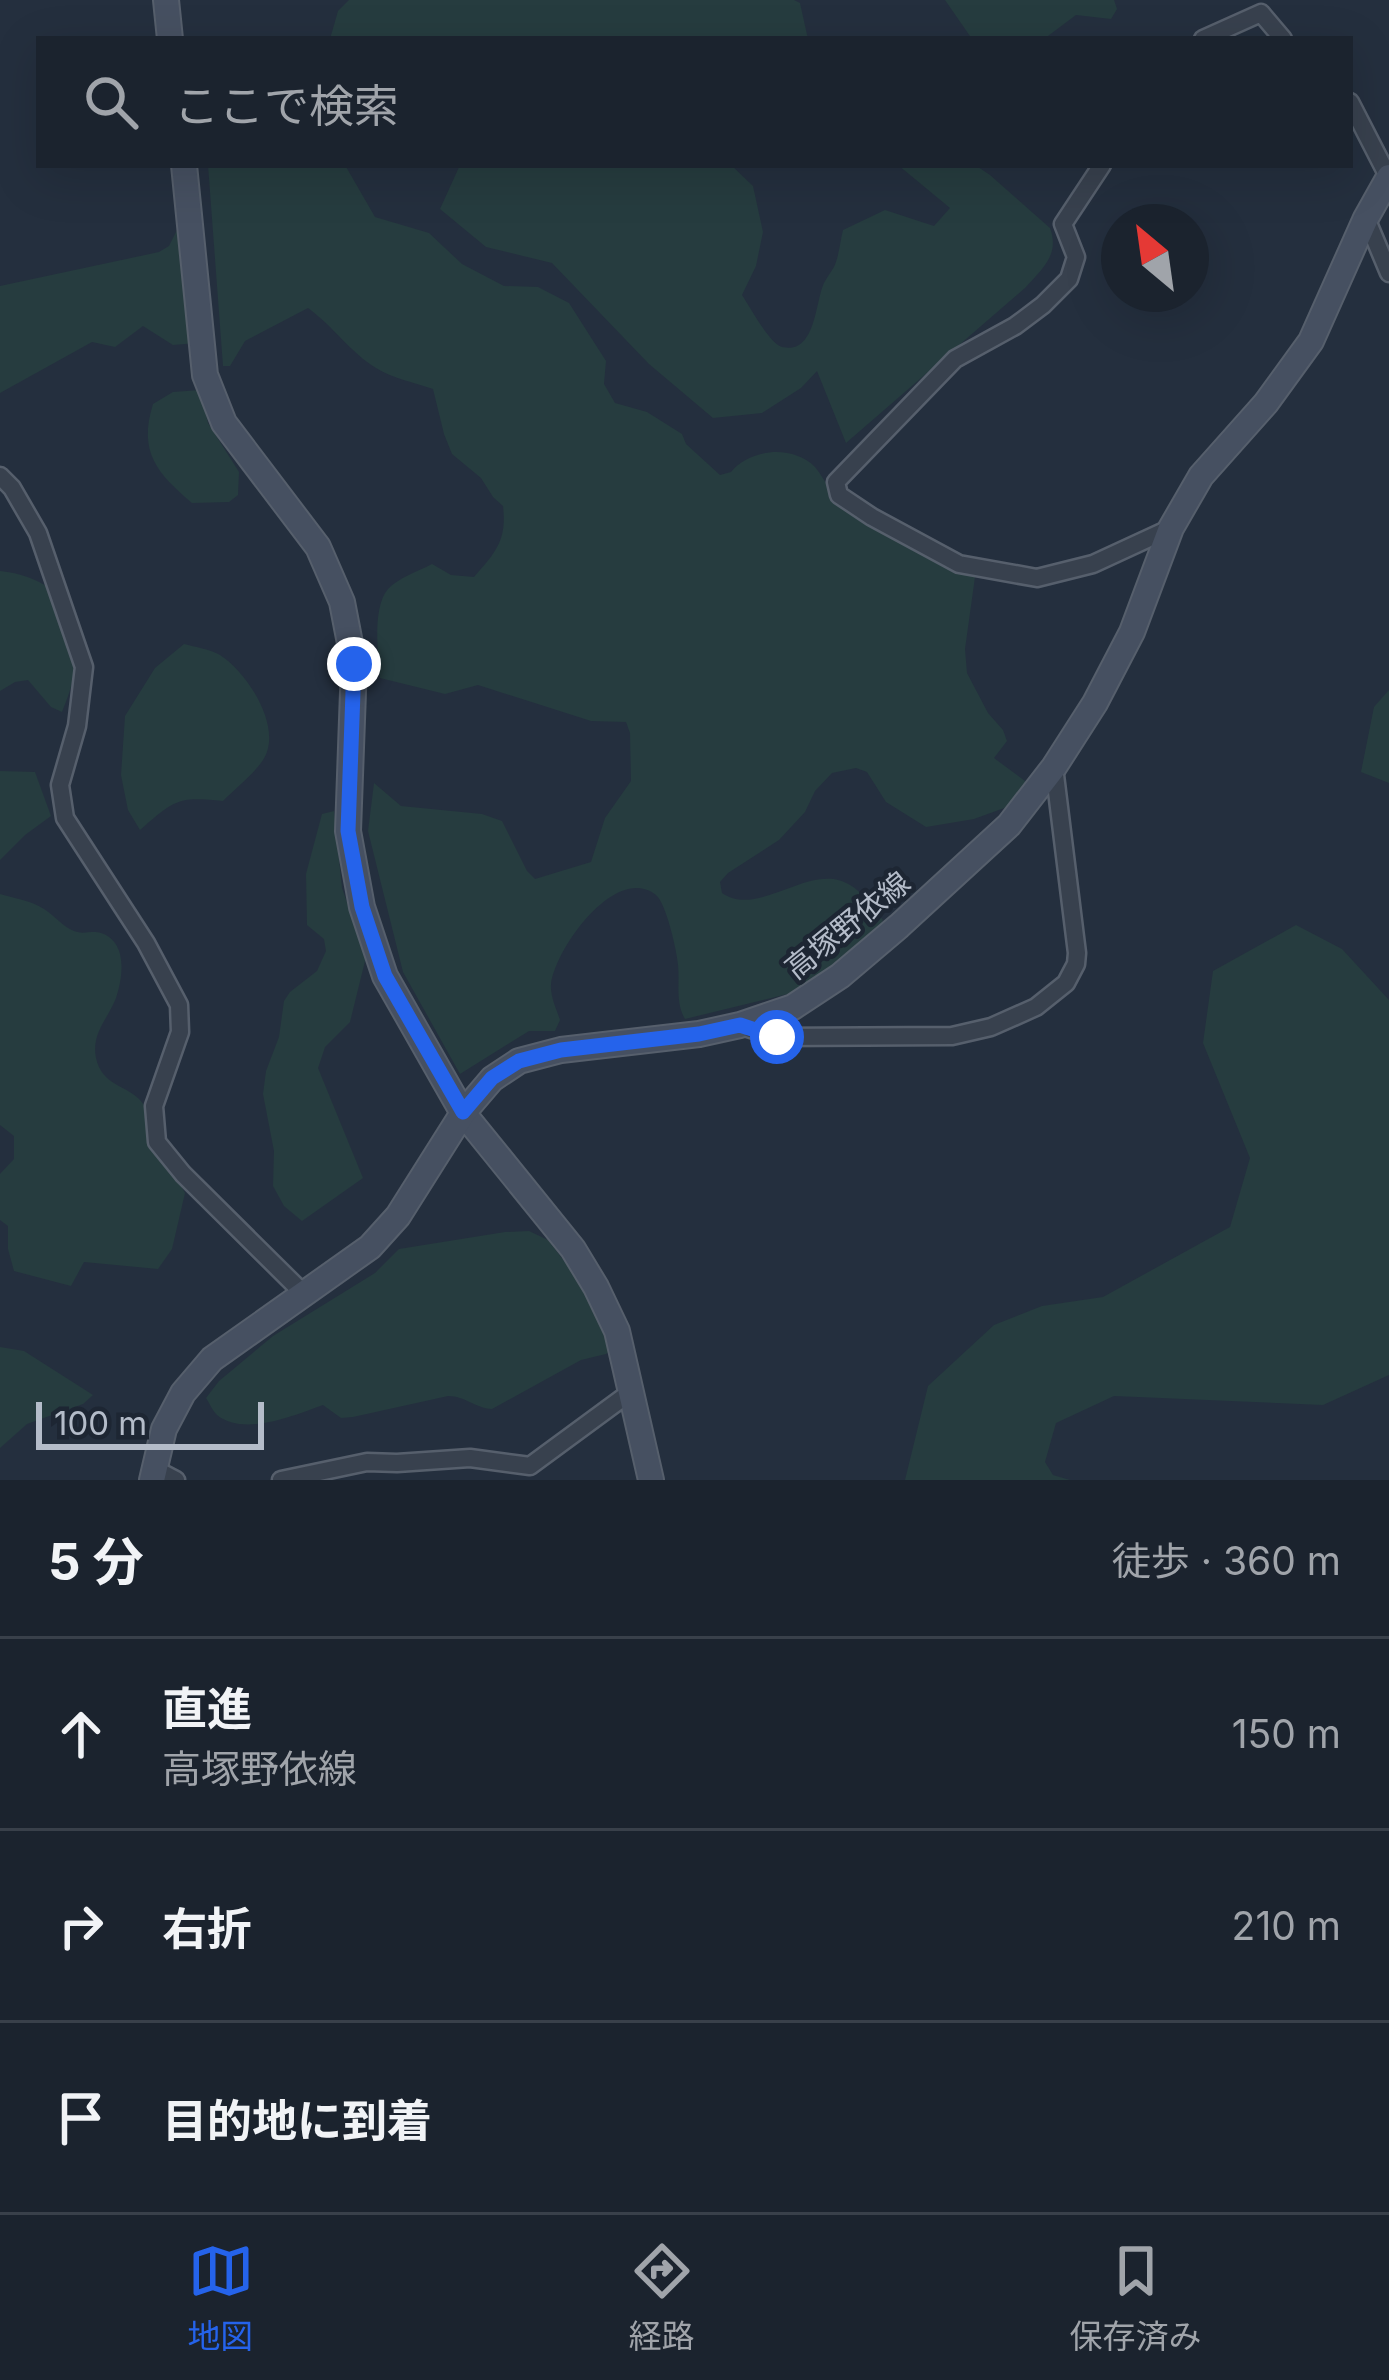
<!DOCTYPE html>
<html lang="ja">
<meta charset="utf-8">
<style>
:root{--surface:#1b232e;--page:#282f3a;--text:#f1f3f6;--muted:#a0a4aa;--line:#39404a;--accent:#2563eb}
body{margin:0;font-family:Inter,"Noto Sans JP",sans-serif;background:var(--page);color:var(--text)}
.compass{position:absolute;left:1101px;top:204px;width:108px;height:108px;border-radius:50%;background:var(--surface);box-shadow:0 12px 48px #0002;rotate:331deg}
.scale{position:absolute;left:36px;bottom:30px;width:228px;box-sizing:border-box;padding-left:12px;border:6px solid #b4bcc9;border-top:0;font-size:33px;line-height:42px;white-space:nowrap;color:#b4bcc9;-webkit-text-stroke:9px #1d2633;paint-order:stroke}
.stop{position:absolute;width:36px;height:36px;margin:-27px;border:9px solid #2563eb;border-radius:50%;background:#fff}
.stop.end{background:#2563eb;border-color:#fff;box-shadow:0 3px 12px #0008}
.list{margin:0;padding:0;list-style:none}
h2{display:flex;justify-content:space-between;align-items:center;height:156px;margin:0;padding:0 48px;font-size:51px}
h2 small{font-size:39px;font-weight:400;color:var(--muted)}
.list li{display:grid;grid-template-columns:78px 1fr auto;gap:36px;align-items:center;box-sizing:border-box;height:192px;padding:0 48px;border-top:3px solid var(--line)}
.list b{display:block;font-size:45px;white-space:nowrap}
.list p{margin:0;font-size:39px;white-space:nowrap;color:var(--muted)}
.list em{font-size:39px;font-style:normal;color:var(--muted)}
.icon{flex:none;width:66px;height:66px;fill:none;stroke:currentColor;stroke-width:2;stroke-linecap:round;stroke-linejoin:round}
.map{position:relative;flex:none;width:1389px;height:1480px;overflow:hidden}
.search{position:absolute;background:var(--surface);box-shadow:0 12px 48px #0002;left:36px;right:36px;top:36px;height:132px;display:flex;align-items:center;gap:30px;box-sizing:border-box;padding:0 42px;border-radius:0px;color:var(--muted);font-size:45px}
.sheet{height:732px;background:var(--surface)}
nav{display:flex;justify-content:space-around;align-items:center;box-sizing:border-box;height:168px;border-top:3px solid var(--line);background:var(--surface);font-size:33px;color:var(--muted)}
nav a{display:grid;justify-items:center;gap:6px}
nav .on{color:var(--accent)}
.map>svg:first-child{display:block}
.green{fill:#263c3f}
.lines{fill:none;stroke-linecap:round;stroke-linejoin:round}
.street-casing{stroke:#565f6c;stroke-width:21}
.secondary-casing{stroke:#565f6c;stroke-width:28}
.street{stroke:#38414e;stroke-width:16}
.secondary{stroke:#465061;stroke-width:24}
.route{stroke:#2563eb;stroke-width:15}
.labels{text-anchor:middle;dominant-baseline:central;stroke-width:9;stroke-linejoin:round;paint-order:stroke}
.street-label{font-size:30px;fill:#b4bcc9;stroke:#1d2633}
</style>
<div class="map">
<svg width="1389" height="1480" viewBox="0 0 1389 1480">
<rect width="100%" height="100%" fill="#242f3e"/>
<g class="green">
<polygon points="349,0 794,0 800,3 808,39 330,39 338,11"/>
<polygon points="945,0 1114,0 1117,9 1111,19 1076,15 1044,39 972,39"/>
<path d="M 208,165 L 345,165 L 375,217 L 429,233 L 462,264 L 504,286 L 538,287 L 569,303 L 606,361 L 604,384 L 615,403 L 647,412 L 682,434 L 686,444 L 720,475 L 731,472 C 750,449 792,444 815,467 C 821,474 825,483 831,490 C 843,503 861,515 876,524 C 906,545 942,560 975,577 L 965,649 L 967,673 L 988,713 L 1003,730 L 1007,741 L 994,758 L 1029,784 L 1007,807 L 974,819 L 926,827 L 886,802 L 867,772 L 856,768 L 832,773 L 815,791 L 805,812 L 779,840 L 728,873 L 720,882 L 722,893 C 759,919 811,860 850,885 C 863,892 873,909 883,920 L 878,931 L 796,992 L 685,1019 C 675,1002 680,983 678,965 C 677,951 666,903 656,895 C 615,863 554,951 551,985 C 550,996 557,1010 560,1020 L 555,1031 L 529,1031 L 460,1074 L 403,972 L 368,831 L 374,783 L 401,806 L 482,814 L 502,821 L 527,871 L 535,879 L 591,862 L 605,818 L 631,781 L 630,733 L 626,722 L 591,721 L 478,685 L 445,694 L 380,678 C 378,654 372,608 388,589 C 398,578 419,571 432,564 L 451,575 L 474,577 C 496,552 507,540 503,506 L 493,497 L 481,478 L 452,454 L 444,434 L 433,389 C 415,383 392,378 376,368 C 351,353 333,326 308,308 L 245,341 L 230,366 L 223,366 Z"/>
<path d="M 460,165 L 731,165 L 753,186 L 763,232 L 756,266 L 742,295 C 750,307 769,343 782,347 C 816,355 815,302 824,283 C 827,277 831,272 834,267 C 839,256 840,242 843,230 L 885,210 L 934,226 L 950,208 L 898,165 L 975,165 L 990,175 L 1050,228 C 1060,255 1042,269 1025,288 L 846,443 L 817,371 L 801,388 L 762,413 L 713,418 L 649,364 L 552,263 L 486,247 L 440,209 Z"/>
<polygon points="178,228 197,343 173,345 143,326 115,347 92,342 0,393 0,286 159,252 169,246"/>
<path d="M 200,390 L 208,423 L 239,472 L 238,495 L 229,502 L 192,503 C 157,473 138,452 153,404 L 173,392 Z"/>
<path d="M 0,571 C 82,580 91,646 62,712 L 51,707 L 28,680 L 15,682 L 0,691 Z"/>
<path d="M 184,644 C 195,647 210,649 220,655 C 247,672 284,728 263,760 C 253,775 236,788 223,801 C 178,796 174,800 140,830 L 128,810 L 121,775 L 125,716 L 155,668 Z"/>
<polygon points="1389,690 1389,783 1361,772 1374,707"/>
<polygon points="0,771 35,772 51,816 25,835 0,860"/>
<polygon points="334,811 342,888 366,957 350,1022 325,1047 318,1068 363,1178 302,1221 284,1206 273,1186 274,1151 263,1094 266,1071 279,1037 284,1001 290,992 317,971 326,951 324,939 307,925 306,874 322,814"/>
<path d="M 0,894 C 14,898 32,901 44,909 C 55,916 62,926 74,931 C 84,935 91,930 101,933 C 128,942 123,977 116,998 C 108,1019 91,1033 96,1058 C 102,1086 127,1085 141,1101 C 149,1110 148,1125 153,1136 C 162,1156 175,1174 185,1193 L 172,1249 L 158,1269 L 84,1262 L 71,1286 L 14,1271 L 8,1249 L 8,1226 L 0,1220 L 0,1174 L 14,1159 L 14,1136 L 0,1125 Z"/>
<polygon points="1296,925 1342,949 1389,1000 1389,1375 1323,1405 1114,1396 1056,1423 1045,1462 1053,1475 1070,1480 905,1480 928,1386 994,1325 1042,1306 1103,1297 1230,1227 1250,1158 1203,1043 1213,971"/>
<path d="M 529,1231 L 548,1240 L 589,1293 L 615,1347 L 606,1354 L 581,1360 L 492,1409 C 475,1408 465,1396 448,1396 L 353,1417 L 341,1418 L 323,1405 C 295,1415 244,1437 217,1415 C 212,1410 210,1404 206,1398 L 219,1381 L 273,1336 L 375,1273 L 399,1249 L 505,1232 Z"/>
<polygon points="0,1347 24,1351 93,1395 83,1404 27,1424 0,1448"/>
</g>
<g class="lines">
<g class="street-casing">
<g id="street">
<polyline points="1203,39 1261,13 1283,39"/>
<polyline points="1350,102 1389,178"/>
<polyline points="1102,165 1063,224 1076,257 1069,279 1043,305 1015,326 955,359 836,482 839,495 872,517 959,564 1037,578 1093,564 1171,528"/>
<polyline points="1366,218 1389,273"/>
<polyline points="0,476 12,488 38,533 84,667 77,726 60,785 65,818 146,943 179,1005 180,1032 154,1106 157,1142 183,1174 304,1294"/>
<polyline points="741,1026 777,1037 952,1036 991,1027 1036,1007 1066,983 1076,964 1077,953 1054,767"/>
<polyline points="155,1469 176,1480"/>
<polyline points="281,1480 367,1462 397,1463 470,1458 530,1466 632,1391"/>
</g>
</g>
<g class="secondary-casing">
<g id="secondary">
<polyline points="166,0 170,39"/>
<polyline points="184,165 205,375 224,423 318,547 342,602 354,664 348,831 362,907 385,976 463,1113 573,1249 596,1287 617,1331 651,1480"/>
<polyline points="152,1480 164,1429 183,1393 212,1359 370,1247 398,1216 463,1113 492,1079 519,1061 561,1050 699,1034 740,1025 793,1007 840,976 899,926 1009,825 1054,767 1095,703 1132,632 1171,528 1201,476 1266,403 1311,341 1366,218 1389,177"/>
</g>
</g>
<use href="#street" class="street"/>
<use href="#secondary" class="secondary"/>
</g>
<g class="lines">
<polyline class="route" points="354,664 348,831 362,907 385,976 463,1112 492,1078 519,1061 561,1050 699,1034 740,1025 777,1037"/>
</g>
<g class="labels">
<g class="street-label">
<text transform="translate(847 925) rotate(-39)">高塚野依線</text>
</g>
</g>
</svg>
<svg class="compass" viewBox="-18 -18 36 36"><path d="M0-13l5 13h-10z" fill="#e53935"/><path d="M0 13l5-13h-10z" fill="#a0a4aa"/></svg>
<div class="scale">100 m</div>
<div class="stop" style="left:777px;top:1037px"></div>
<div class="stop end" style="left:354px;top:664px"></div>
<div class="search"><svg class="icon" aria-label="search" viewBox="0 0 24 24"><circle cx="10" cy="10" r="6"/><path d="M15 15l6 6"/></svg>ここで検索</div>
</div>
<section class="sheet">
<h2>5 分<small>徒歩 · 360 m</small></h2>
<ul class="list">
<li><svg class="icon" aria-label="ahead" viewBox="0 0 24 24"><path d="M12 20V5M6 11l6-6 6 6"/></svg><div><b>直進</b><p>高塚野依線</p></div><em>150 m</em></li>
<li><svg class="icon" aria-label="right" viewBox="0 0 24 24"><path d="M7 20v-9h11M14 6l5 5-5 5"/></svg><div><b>右折</b></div><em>210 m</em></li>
<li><svg class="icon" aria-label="arrive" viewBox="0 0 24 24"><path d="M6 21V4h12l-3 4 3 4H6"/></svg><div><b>目的地に到着</b></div></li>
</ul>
</section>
<nav>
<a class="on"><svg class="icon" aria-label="map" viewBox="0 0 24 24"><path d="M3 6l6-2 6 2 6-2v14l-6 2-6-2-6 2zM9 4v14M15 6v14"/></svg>地図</a>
<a><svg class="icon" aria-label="directions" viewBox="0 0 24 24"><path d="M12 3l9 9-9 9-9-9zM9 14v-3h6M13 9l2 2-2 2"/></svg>経路</a>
<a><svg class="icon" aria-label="saved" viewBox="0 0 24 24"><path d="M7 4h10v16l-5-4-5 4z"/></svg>保存済み</a>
</nav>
